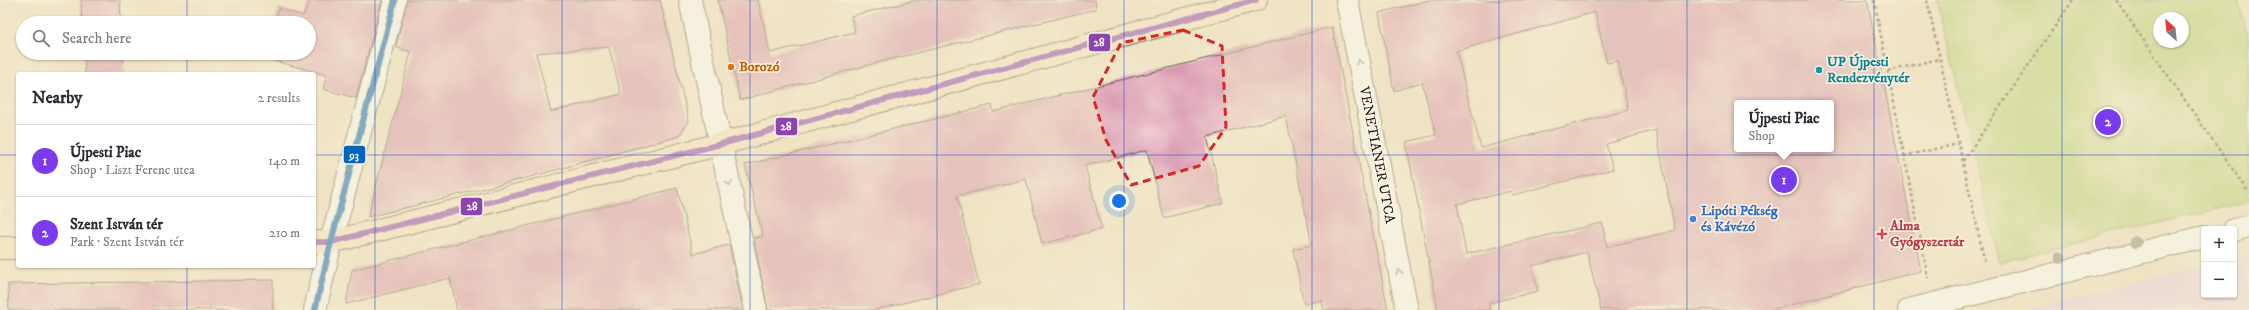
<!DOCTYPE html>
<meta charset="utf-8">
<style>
:root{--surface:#fff;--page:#f2f2f3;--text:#2b2b33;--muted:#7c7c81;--line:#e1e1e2;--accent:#7c3aed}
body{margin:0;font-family:"IM FELL DW Pica",serif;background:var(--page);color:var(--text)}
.controls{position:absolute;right:12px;bottom:12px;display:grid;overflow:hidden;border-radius:4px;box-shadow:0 1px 3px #0004}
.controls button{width:36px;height:36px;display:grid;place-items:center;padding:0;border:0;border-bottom:1px solid var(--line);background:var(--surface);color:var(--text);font:20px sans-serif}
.compass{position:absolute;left:2153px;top:12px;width:36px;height:36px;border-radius:50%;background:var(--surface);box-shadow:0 1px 3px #0004;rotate:333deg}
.you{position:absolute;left:1119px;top:201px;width:14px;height:14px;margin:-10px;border:3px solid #fff;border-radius:50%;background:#1a73e8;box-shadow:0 0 0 6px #1a73e833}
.badge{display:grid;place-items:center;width:26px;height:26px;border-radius:50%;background:var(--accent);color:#fff;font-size:13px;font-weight:700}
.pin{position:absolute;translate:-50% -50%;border:2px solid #fff;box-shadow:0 1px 4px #0006}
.popup{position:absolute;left:1734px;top:100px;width:100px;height:52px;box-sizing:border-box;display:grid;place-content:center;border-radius:4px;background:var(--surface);filter:drop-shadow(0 1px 3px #0005);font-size:13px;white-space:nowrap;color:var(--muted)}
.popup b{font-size:15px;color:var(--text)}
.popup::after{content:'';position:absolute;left:50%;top:100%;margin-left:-8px;border:8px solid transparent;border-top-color:var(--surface)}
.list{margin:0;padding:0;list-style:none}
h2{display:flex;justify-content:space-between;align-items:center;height:52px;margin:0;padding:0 16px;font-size:17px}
h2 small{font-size:13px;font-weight:400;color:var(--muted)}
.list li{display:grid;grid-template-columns:26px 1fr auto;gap:12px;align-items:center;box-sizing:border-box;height:72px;padding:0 16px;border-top:1px solid var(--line)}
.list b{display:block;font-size:15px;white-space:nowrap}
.list p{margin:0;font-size:13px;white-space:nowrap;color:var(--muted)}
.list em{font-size:13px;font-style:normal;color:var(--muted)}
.icon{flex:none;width:22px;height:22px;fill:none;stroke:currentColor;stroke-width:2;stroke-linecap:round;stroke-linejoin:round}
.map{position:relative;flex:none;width:2249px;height:310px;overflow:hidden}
.search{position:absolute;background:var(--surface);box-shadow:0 1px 3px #0004;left:16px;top:16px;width:300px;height:44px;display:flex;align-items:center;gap:10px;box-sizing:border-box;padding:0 14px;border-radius:22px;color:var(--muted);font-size:15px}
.panel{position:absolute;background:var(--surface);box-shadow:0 1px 3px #0004;left:16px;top:72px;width:300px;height:196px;border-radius:4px}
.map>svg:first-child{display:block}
.built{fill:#edd0e8}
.green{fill:#bbd67b;stroke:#6c794c;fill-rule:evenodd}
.building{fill:#da99b2;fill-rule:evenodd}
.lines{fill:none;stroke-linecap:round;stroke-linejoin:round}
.street-casing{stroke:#666256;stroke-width:24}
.secondary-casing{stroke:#666256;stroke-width:24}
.path{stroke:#666256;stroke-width:2.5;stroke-dasharray:3 3;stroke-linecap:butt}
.street{stroke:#fff;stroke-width:22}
.secondary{stroke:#fbe7c3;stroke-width:22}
.bus-1-casing{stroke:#fcf5e5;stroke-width:9}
.bus-2-casing{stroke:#fcf5e5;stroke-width:9}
.bus-1{stroke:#8e44ad;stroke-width:6}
.bus-2{stroke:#0065bd;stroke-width:6}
.tree{fill:#959476}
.oneway{stroke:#999}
.marked{fill:none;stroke:#d62828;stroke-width:3;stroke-dasharray:8 5;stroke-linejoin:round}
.grid{fill:none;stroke:#1d4ed8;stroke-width:1;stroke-opacity:0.55}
.food-dot{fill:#e8710a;stroke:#fcf5e5;stroke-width:1.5}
.culture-dot{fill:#0f9aa8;stroke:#fcf5e5;stroke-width:1.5}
.shop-dot{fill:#3f7fe0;stroke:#fcf5e5;stroke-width:1.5}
.health-dot{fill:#e0444e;stroke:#fcf5e5;stroke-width:1.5}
.labels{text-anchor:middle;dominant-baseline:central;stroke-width:3;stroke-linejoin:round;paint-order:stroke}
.culture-label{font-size:14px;font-weight:bold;fill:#0d838f;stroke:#fcf5e5;text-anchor:start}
.food-label{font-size:14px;font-weight:bold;fill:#c56008;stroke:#fcf5e5;text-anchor:start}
.street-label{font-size:14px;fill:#1c1c1c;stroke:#fcf5e5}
.shop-label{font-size:14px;font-weight:bold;fill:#366cbe;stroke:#fcf5e5;text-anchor:start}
.health-label{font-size:14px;font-weight:bold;fill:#be3a42;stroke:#fcf5e5;text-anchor:start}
.line-badge{stroke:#fcf5e5;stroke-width:1.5}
.badge-label{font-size:11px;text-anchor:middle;font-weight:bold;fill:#fff}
</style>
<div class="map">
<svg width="2249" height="310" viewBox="0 0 2249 310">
<rect width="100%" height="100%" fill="#fcf5e5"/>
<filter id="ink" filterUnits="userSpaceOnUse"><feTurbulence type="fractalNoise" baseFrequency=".025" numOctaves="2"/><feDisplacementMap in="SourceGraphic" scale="8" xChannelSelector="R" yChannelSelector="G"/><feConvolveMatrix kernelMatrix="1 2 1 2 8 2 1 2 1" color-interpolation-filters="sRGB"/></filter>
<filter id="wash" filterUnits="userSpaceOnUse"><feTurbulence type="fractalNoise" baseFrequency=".012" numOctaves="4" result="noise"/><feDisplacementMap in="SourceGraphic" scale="16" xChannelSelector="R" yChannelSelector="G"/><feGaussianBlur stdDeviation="0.9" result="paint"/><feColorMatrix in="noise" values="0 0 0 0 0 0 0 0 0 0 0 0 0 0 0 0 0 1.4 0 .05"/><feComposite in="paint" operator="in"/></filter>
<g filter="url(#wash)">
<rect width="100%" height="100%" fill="#eee3c2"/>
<polygon class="built" points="2244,256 2249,284 2249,310 2021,310 2204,265 2204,295 2234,295 2234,258"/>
<path class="green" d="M 1937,0 L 2238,0 L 2249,40 L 2249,201 L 2000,262 ZM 2159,18 L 2183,18 L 2183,42 L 2159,42 Z"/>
<g id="blocks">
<g class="building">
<polygon points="81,0 120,0 121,23 82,23"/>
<polygon points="310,0 382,0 356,98 323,89 327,75 264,58 265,53 309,53 309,23 274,23 279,8 303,16"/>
<path d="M 407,0 L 660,0 L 689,121 L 679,136 L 530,177 L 368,217 L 411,52 L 396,47 ZM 609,47 L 621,94 L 551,112 L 536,53 Z"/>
<polygon points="718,0 758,0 770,53 855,32 851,16 917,0 1095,0 1096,9 876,63 740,100"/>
<path d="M 1430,0 L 1867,0 L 1921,271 L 1771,310 L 1601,310 L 1587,252 L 1532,266 L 1538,291 L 1489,303 L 1490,310 L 1438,310 L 1406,142 L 1436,135 L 1422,82 L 1394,91 L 1379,13 ZM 1595,12 L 1607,63 L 1618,61 L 1628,110 L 1481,148 L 1456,51 ZM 1737,103 L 1831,103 L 1831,149 L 1737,149 ZM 1656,130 L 1675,230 L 1607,247 L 1602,223 L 1466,254 L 1457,204 L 1511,191 L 1512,195 L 1613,169 L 1606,144 Z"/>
<polygon points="1332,27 1388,310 1324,310 1322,300 1304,304 1293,249 1312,245 1286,116 1207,137 1223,203 1164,218 1147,150 1085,166 1102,229 1042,244 1026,179 957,196 979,284 875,310 768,310 754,238 763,236 745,165 992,105 993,112"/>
<polygon points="84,53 123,53 124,74 85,74"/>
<polygon points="677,188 693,254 729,245 743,310 457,310 450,278 346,304 352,270"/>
<polygon points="273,280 273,310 9,310 8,284"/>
</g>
</g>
</g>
<g filter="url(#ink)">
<use href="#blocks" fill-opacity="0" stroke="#666256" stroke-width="1"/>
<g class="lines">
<g class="street-casing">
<g id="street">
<polyline points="690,0 756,310"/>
<polyline points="1347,0 1407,310"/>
<polyline points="2234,230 2249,226"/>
<polyline points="315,310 331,242 395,0"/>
<polyline points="1909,310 2204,237"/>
</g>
</g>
<g class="secondary-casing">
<g id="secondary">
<polyline points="314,242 331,242 721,144 1256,0"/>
<polyline points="0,248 18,248"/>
</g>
</g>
<g class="path">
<polyline points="1874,0 1928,278"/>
<polyline points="1927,0 1985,263"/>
<polyline points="2116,0 2249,193"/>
<polyline points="1888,71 1939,59"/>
<polyline points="1904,156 1958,144"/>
<polyline points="1963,161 2073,0"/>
</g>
<use href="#street" class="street"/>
<use href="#secondary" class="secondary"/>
<g class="bus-1-casing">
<polyline id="bus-1" points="314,242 331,242 721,144 1256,0"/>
</g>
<g class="bus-2-casing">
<polyline id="bus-2" points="315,310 331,242 395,0"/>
</g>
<use href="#bus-1" class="bus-1"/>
<use href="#bus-2" class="bus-2"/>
</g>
<g class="tree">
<circle cx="2136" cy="242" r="6"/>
<circle cx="2060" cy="258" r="6"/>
</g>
<defs><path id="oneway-chevron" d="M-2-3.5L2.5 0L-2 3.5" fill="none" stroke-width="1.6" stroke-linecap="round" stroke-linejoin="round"/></defs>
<g class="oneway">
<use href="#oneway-chevron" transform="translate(1359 62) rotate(-101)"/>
<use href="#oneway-chevron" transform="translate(729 183) rotate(78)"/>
<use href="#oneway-chevron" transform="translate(1399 272) rotate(-101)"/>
</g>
</g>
<path d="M0 0H2249V310H0ZM 1183,30 L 1222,46 L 1226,127 L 1199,166 L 1131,185 L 1106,140 L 1093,97 L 1121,43 Z" fill="#eee3c2" fill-opacity=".55" fill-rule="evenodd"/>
<path class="marked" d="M 1183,30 L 1222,46 L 1226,127 L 1199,166 L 1131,185 L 1106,140 L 1093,97 L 1121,43 Z"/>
<path class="grid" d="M 187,0 L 187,23M 375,0 L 375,310M 562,0 L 562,310M 750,0 L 750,310M 937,0 L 937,310M 1124,0 L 1124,310M 1312,0 L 1312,310M 1499,0 L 1499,310M 1687,0 L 1687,310M 1874,0 L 1874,310M 2062,0 L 2062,310M 187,53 L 187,74M 0,155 L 18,155M 314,155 L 2249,155M 187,266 L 187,310"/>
<circle class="food-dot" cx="731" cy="67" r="4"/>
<circle class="culture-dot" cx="1819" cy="70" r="4"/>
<circle class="shop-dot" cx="1693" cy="219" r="4"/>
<path class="health-dot" d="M1880 228h4v4h4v4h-4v4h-4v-4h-4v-4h4z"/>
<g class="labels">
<g class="culture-label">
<text x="1827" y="62">UP Újpesti<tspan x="1827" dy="16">Rendezvénytér</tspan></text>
</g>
<g class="food-label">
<text x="739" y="67">Borozó</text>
</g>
<g class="street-label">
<text transform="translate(1377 155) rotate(79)">VENETIANER UTCA</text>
</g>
<g class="shop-label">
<text x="1701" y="211">Lipóti Pékség<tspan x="1701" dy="16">és Kávézó</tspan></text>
</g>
<g class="health-label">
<text x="1890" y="226">Alma<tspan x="1890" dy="16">Gyógyszertár</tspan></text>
</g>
</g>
<g class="line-badge">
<rect x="1088" y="33" width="23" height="19" rx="4" fill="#8e44ad"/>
<rect x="775" y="117" width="23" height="19" rx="4" fill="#8e44ad"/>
<rect x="343" y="145" width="23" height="19" rx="4" fill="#0065bd"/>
<rect x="460" y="197" width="23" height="19" rx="4" fill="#8e44ad"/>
</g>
<g class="badge-label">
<text x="1099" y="46">28</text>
<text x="786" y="130">28</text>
<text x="354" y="159">93</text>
<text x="472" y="210">28</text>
</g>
</svg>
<div class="controls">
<button>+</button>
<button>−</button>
</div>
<svg class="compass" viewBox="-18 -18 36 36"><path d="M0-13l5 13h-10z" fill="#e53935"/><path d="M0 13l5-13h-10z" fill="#7c7c81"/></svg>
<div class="you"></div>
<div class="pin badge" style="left:1784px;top:180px">1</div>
<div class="popup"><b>Újpesti Piac</b>Shop</div>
<div class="pin badge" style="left:2108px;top:122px">2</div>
<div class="search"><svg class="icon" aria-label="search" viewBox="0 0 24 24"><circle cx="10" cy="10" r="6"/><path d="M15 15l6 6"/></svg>Search here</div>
<section class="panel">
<h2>Nearby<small>2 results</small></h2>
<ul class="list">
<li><span class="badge">1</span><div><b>Újpesti Piac</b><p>Shop · Liszt Ferenc utca</p></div><em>140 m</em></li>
<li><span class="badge">2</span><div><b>Szent István tér</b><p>Park · Szent István tér</p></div><em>210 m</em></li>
</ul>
</section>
</div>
